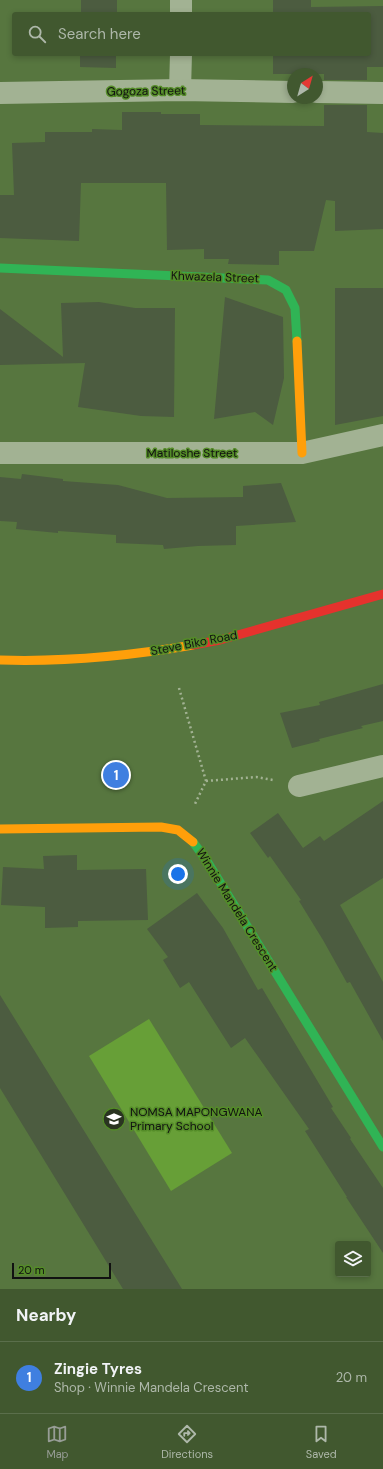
<!DOCTYPE html>
<meta charset="utf-8">
<style>
:root{--surface:#41582f;--page:#4c613b;--text:#f1f3f6;--muted:#aeb8aa;--line:#5a6e4b;--accent:#979d96}
body{margin:0;font-family:"DM Sans",sans-serif;background:var(--page);color:var(--text)}
.controls{position:absolute;right:12px;bottom:12px;display:grid;overflow:hidden;border-radius:4px;box-shadow:0 2px 6px #0003}
.controls button{width:36px;height:36px;display:grid;place-items:center;padding:0;border:0;border-bottom:1px solid var(--line);background:var(--surface);color:var(--text);font:20px sans-serif}
.compass{position:absolute;left:287px;top:68px;width:36px;height:36px;border-radius:50%;background:var(--surface);box-shadow:0 2px 6px #0003;rotate:37deg}
.scale{position:absolute;left:12px;bottom:10px;width:99px;box-sizing:border-box;padding-left:4px;border:2px solid #111;border-top:0;font-size:11px;line-height:14px;white-space:nowrap;color:#111;-webkit-text-stroke:3px #548c28;paint-order:stroke}
.you{position:absolute;left:178px;top:874px;width:14px;height:14px;margin:-10px;border:3px solid #fff;border-radius:50%;background:#1a73e8;box-shadow:0 0 0 6px #1a73e833}
.badge{display:grid;place-items:center;width:26px;height:26px;border-radius:50%;background:var(--accent);color:#fff;font-size:13px;font-weight:700}
.pin{position:absolute;translate:-50% -50%;border:2px solid #fff;box-shadow:0 1px 4px #0006}
.list{margin:0;padding:0;list-style:none}
h2{display:flex;justify-content:space-between;align-items:center;height:52px;margin:0;padding:0 16px;font-size:17px}
h2 small{font-size:13px;font-weight:400;color:var(--muted)}
.list li{display:grid;grid-template-columns:26px 1fr auto;gap:12px;align-items:center;box-sizing:border-box;height:72px;padding:0 16px;border-top:1px solid var(--line)}
.list b{display:block;font-size:15px;white-space:nowrap}
.list p{margin:0;font-size:13px;white-space:nowrap;color:var(--muted)}
.list em{font-size:13px;font-style:normal;color:var(--muted)}
.icon{flex:none;width:22px;height:22px;fill:none;stroke:currentColor;stroke-width:2;stroke-linecap:round;stroke-linejoin:round}
.map{position:relative;flex:none;width:383px;height:1289px;overflow:hidden}
.search{position:absolute;background:var(--surface);box-shadow:0 2px 6px #0003;left:12px;right:12px;top:12px;height:44px;display:flex;align-items:center;gap:10px;box-sizing:border-box;padding:0 14px;border-radius:4px;color:var(--muted);font-size:15px}
.sheet{height:124px;background:var(--surface)}
nav{display:flex;justify-content:space-around;align-items:center;box-sizing:border-box;height:56px;border-top:1px solid var(--line);background:var(--surface);font-size:11px;color:var(--muted)}
nav a{display:grid;justify-items:center;gap:2px}
nav .on{color:var(--accent)}
.map>svg:first-child{display:block}
.green{fill:#679f37}
.building{fill:#4c5c40}
.lines{fill:none;stroke-linecap:round;stroke-linejoin:round}
.path{stroke:#a2b293;stroke-width:2.5;stroke-dasharray:2 3;stroke-linecap:butt}
.street{stroke:#a2b293;stroke-width:22}
.fast{stroke:#30b455;stroke-width:9}
.slow{stroke:#ff9f0a;stroke-width:9}
.jam{stroke:#e5322d;stroke-width:9}
.labels{text-anchor:middle;dominant-baseline:central;stroke-width:3;stroke-linejoin:round;paint-order:stroke}
.street-label{font-size:12px;fill:#111;stroke:#548c28}
.poi-label{font-size:12px;fill:#111;stroke:#548c28;text-anchor:start}
</style>
<div class="map">
<svg width="383" height="1289" viewBox="0 0 383 1289">
<rect width="100%" height="100%" fill="#57763f"/>
<polygon class="green" points="149,1019 232,1153 171,1191 89,1056"/>
<g class="building">
<rect x="81" y="0" width="36" height="14"/>
<polygon points="273,0 311,0 311,7 383,6 383,67 367,67 367,80 324,80 324,74 273,74 273,54 369,54 369,14 273,14"/>
<polygon points="80,54 116,54 116,68 80,67"/>
<polygon points="324,105 367,105 367,132 383,133 383,229 335,231 335,201 326,200 314,251 279,251 279,265 228,264 229,259 204,259 204,249 167,250 166,183 81,183 79,241 0,238 0,195 14,195 12,143 45,142 45,132 92,132 92,129 122,130 122,112 161,112 161,114 200,114 200,125 324,126"/>
<polygon points="335,288 383,288 383,416 335,425"/>
<polygon points="225,297 283,317 284,378 273,425 255,412 214,419"/>
<polygon points="99,302 135,308 175,308 174,417 141,416 78,407 85,363 0,365 0,309 63,357 61,303"/>
<polygon points="22,474 63,479 63,481 118,485 167,498 243,497 243,486 281,483 296,522 236,526 236,545 198,546 164,549 163,545 116,543 116,535 58,531 58,533 16,529 17,522 0,521 0,477 21,479"/>
<polygon points="383,684 383,721 361,726 363,728 319,739 320,741 292,748 280,713 320,705 319,702"/>
<polygon points="383,801 383,878 340,905 383,982 383,1041 350,982 347,983 323,940 299,901 301,900 270,856 268,858 250,833 278,813 303,848 320,836 324,841"/>
<polygon points="77,855 77,870 146,869 148,920 78,921 78,927 45,928 45,907 1,905 3,867 44,869 43,856"/>
<polygon points="197,893 223,928 258,990 262,988 333,1107 331,1108 351,1138 350,1139 383,1188 383,1253 346,1197 347,1197 305,1131 309,1129 245,1038 231,1048 189,982 180,988 163,960 168,957 147,929"/>
<polygon points="0,995 182,1289 123,1289 0,1088"/>
</g>
<g class="lines">
<g class="path">
<polyline points="179,688 206,781 194,806"/>
<polyline points="206,781 256,777 273,780"/>
</g>
<g class="street">
<polyline points="181,14 181,0"/>
<polyline points="180,90 181,54"/>
<polyline points="317,92 383,93"/>
<polyline points="0,93 180,90 293,92"/>
<polyline points="0,453 302,453 383,435"/>
<polyline points="299,786 383,766"/>
</g>
<g class="fast">
<polyline points="0,268 268,280 286,290 295,308 297,341"/>
<polyline points="193,842 207,861 383,1147"/>
</g>
<g class="slow">
<polyline points="297,341 302,453"/>
<path d="M 0,660 C 64,662 129,656 193,645"/>
<polyline points="0,829 161,827 178,830 193,842"/>
</g>
<polyline class="jam" points="193,645 220,640 383,594"/>
</g>
<defs>
<g id="school-disc" transform="scale(1.15)"><circle r="9.5" fill="#2a3421" stroke="#548c28"/><path d="M0-5L7-2L0 1L-7-2ZM-4 1L0 2.5L4 1V4Q0 6-4 4Z" fill="#fff"/></g>
</defs>
<g fill-rule="evenodd">
<use href="#school-disc" x="114" y="1119"/>
</g>
<g class="labels">
<g class="street-label">
<text transform="translate(146 91) rotate(-1)">Gogoza Street</text>
<text transform="translate(215 277) rotate(2)">Khwazela Street</text>
<text x="192" y="453">Matiloshe Street</text>
<text transform="translate(194 643) rotate(-11)">Steve Biko Road</text>
<text transform="translate(237 910) rotate(58)">Winnie Mandela Crescent</text>
</g>
<g class="poi-label">
<text x="130" y="1112">NOMSA MAPONGWANA<tspan x="130" dy="14">Primary School</tspan></text>
</g>
</g>
</svg>
<div class="controls">
<button><svg class="icon" aria-label="layers" viewBox="0 0 24 24"><path d="M12 4l9 5-9 5-9-5zM3 14l9 5 9-5"/></svg></button>
</div>
<svg class="compass" viewBox="-18 -18 36 36"><path d="M0-13l5 13h-10z" fill="#e53935"/><path d="M0 13l5-13h-10z" fill="#aeb8aa"/></svg>
<div class="scale">20 m</div>
<div class="you"></div>
<div class="pin badge" style="left:116px;top:775px;background:#3f7fe0">1</div>
<div class="search"><svg class="icon" aria-label="search" viewBox="0 0 24 24"><circle cx="10" cy="10" r="6"/><path d="M15 15l6 6"/></svg>Search here</div>
</div>
<section class="sheet">
<h2>Nearby<small></small></h2>
<ul class="list">
<li><span class="badge" style="background:#3f7fe0">1</span><div><b>Zingie Tyres</b><p>Shop · Winnie Mandela Crescent</p></div><em>20 m</em></li>
</ul>
</section>
<nav>
<a class="on"><svg class="icon" aria-label="map" viewBox="0 0 24 24"><path d="M3 6l6-2 6 2 6-2v14l-6 2-6-2-6 2zM9 4v14M15 6v14"/></svg>Map</a>
<a><svg class="icon" aria-label="directions" viewBox="0 0 24 24"><path d="M12 3l9 9-9 9-9-9zM9 14v-3h6M13 9l2 2-2 2"/></svg>Directions</a>
<a><svg class="icon" aria-label="saved" viewBox="0 0 24 24"><path d="M7 4h10v16l-5-4-5 4z"/></svg>Saved</a>
</nav>
